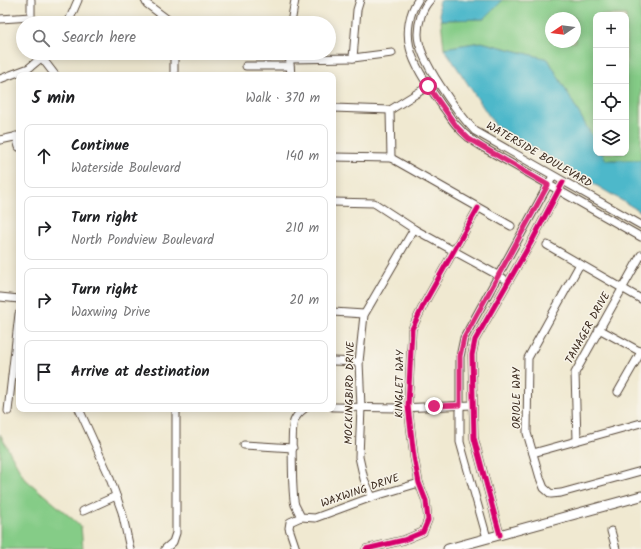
<!DOCTYPE html>
<meta charset="utf-8">
<style>
:root{--surface:#fff;--page:#f6f6f6;--text:#202124;--muted:#757577;--line:#e0e0e0}
body{margin:0;font-family:Kalam,sans-serif;background:var(--page);color:var(--text)}
.controls{position:absolute;right:12px;top:12px;display:grid;overflow:hidden;border-radius:8px;box-shadow:0 2px 10px #0003}
.controls button{width:36px;height:36px;display:grid;place-items:center;padding:0;border:0;border-bottom:1px solid var(--line);background:var(--surface);color:var(--text);font:20px sans-serif}
.compass{position:absolute;left:545px;top:12px;width:36px;height:36px;border-radius:50%;background:var(--surface);box-shadow:0 2px 10px #0003;rotate:257deg}
.stop{position:absolute;width:12px;height:12px;margin:-9px;border:3px solid #db2777;border-radius:50%;background:#fff}
.stop.end{background:#db2777;border-color:#fff;box-shadow:0 1px 4px #0008}
.list{margin:0;padding:0;list-style:none}
h2{display:flex;justify-content:space-between;align-items:center;height:52px;margin:0;padding:0 16px;font-size:17px}
h2 small{font-size:13px;font-weight:400;color:var(--muted)}
.list li{display:grid;grid-template-columns:26px 1fr auto;gap:12px;align-items:center;box-sizing:border-box;height:64px;margin:0 8px 8px;padding:0 8px;border:1px solid var(--line);border-radius:8px}
.list b{display:block;font-size:15px;white-space:nowrap}
.list p{margin:0;font-size:13px;white-space:nowrap;color:var(--muted)}
.list em{font-size:13px;font-style:normal;color:var(--muted)}
.icon{flex:none;width:22px;height:22px;fill:none;stroke:currentColor;stroke-width:2;stroke-linecap:round;stroke-linejoin:round}
.map{position:relative;flex:none;width:641px;height:549px;overflow:hidden}
.search{position:absolute;background:var(--surface);box-shadow:0 2px 10px #0003;left:16px;top:16px;width:320px;height:44px;display:flex;align-items:center;gap:10px;box-sizing:border-box;padding:0 14px;border-radius:22px;color:var(--muted);font-size:15px}
.panel{position:absolute;background:var(--surface);box-shadow:0 2px 10px #0003;left:16px;top:72px;width:320px;height:340px;border-radius:8px}
.map>svg:first-child{display:block}
.green{fill:#85cc87;stroke:#607b52;fill-rule:evenodd}
.water{fill:#4db8ca;stroke:#447174}
.lines{fill:none;stroke-linecap:round;stroke-linejoin:round}
.minor-casing{stroke:#564739;stroke-width:9}
.tertiary-casing{stroke:#564739;stroke-width:11}
.minor{stroke:#fff;stroke-width:7}
.tertiary{stroke:#fff;stroke-width:9}
.cycleway-casing{stroke:#f7f3e8;stroke-width:8}
.cycleway{stroke:#d6006c;stroke-width:5}
.route{stroke:#db2777;stroke-width:5}
.labels{text-anchor:middle;dominant-baseline:central;stroke-width:3;stroke-linejoin:round;paint-order:stroke}
.street-label{font-size:11px;fill:#3b2a1e;stroke:#f7f3e8}
</style>
<div class="map">
<svg width="641" height="549" viewBox="0 0 641 549">
<rect width="100%" height="100%" fill="#f7f3e8"/>
<filter id="ink" filterUnits="userSpaceOnUse"><feTurbulence type="fractalNoise" baseFrequency=".025" numOctaves="2"/><feDisplacementMap in="SourceGraphic" scale="8" xChannelSelector="R" yChannelSelector="G"/><feConvolveMatrix kernelMatrix="1 2 1 2 8 2 1 2 1" color-interpolation-filters="sRGB"/></filter>
<filter id="wash" filterUnits="userSpaceOnUse"><feTurbulence type="fractalNoise" baseFrequency=".012" numOctaves="4" result="noise"/><feDisplacementMap in="SourceGraphic" scale="16" xChannelSelector="R" yChannelSelector="G"/><feGaussianBlur stdDeviation="0.9" result="paint"/><feColorMatrix in="noise" values="0 0 0 0 0 0 0 0 0 0 0 0 0 0 0 0 0 1.4 0 .05"/><feComposite in="paint" operator="in"/></filter>
<g filter="url(#wash)">
<rect width="100%" height="100%" fill="#f0e9d1"/>
<g class="green">
<path d="M 503,0 L 641,0 L 641,160 L 606,160 L 602,153 L 626,153 L 626,15 L 596,15 L 596,143 L 548,59 L 481,42 L 444,48 L 441,20 L 484,19 ZM 551,18 L 575,18 L 575,42 L 551,42 Z"/>
<polygon points="0,434 24,478 81,526 83,549 0,549"/>
</g>
<g class="water">
<polygon points="442,0 503,0 484,19 441,20 438,3"/>
<polygon points="481,42 548,59 596,143 596,153 602,153 606,160 641,160 641,212 495,125 444,48"/>
</g>
</g>
<g filter="url(#ink)">
<g class="lines">
<g class="minor-casing">
<g id="minor">
<polyline points="31,0 31,17 33,23"/>
<polyline points="145,0 147,4 167,19 169,23"/>
<path d="M 418,0 C 409,13 406,32 410,48 C 415,69 431,89 443,107 C 448,113 452,121 458,127 C 465,136 474,142 484,148 L 641,237"/>
<path d="M 430,0 C 422,8 418,23 418,34 C 418,60 458,113 475,131 L 641,225"/>
<polyline points="0,19 31,17"/>
<polyline points="68,23 78,0"/>
<polyline points="291,23 295,0"/>
<polyline points="41,53 42,58 55,75"/>
<polyline points="174,53 174,75"/>
<polyline points="289,53 291,75"/>
<polyline points="353,58 357,10 360,0"/>
<polyline points="290,59 353,58 392,53"/>
<polyline points="246,66 290,66"/>
<polyline points="0,79 29,68 47,53"/>
<polyline points="333,108 390,110"/>
<polyline points="16,136 19,147"/>
<polyline points="0,140 19,136"/>
<polyline points="333,157 391,158 511,226"/>
<polyline points="391,158 390,110 432,84"/>
<polyline points="333,202 374,203 414,229 503,278"/>
<polyline points="547,245 641,299"/>
<polyline points="580,264 528,358 527,433 540,478 544,488 551,494 561,493 641,471"/>
<polyline points="0,297 19,299"/>
<polyline points="333,312 364,314"/>
<polyline points="599,329 641,352"/>
<polyline points="333,361 359,362"/>
<polyline points="618,392 641,352"/>
<polyline points="333,407 399,408 472,405"/>
<polyline points="79,409 108,473 122,512 130,549"/>
<path d="M 304,409 C 300,412 296,416 294,421 C 291,429 292,496 295,505 C 297,509 299,513 301,517 L 315,518 L 372,497 L 419,483"/>
<polyline points="8,411 19,314"/>
<polyline points="577,440 575,373 641,255"/>
<polyline points="244,445 293,448"/>
<polyline points="533,453 641,423"/>
<polyline points="372,497 364,479 359,457 361,407 359,362 364,315 414,229"/>
<polyline points="83,511 116,496"/>
<polyline points="611,531 616,549"/>
<polyline points="500,535 474,438 472,355 475,340 533,239 563,182"/>
<polyline points="487,538 460,442 460,357 464,338 553,176"/>
<polyline points="165,549 173,542 176,533 176,409"/>
<polyline points="296,549 289,528 290,522 301,517"/>
<polyline points="366,549 404,540 423,532 428,520 426,501 419,483 414,457 408,406 412,329 425,302 478,208"/>
</g>
</g>
<g class="tertiary-casing">
<polyline id="tertiary" points="448,549 641,496"/>
</g>
<use href="#minor" class="minor"/>
<use href="#tertiary" class="tertiary"/>
<g class="cycleway-casing">
<g id="cycleway">
<polyline points="500,535 474,438 472,355 475,340 533,239 563,182"/>
<polyline points="366,549 404,540 423,532 428,520 426,501 419,483 414,457 408,406 412,329 425,302 478,208"/>
</g>
</g>
<use href="#cycleway" class="cycleway"/>
</g>
</g>
<g class="lines" filter="url(#ink)">
<polyline class="route" points="428,86 457,127 469,139 548,185 464,338 460,356 460,405 434,406"/>
</g>
<g class="labels">
<g class="street-label">
<text transform="translate(539 155) rotate(30)">WATERSIDE BOULEVARD</text>
<text transform="translate(588 328) rotate(-61)">TANAGER DRIVE</text>
<text transform="translate(400 384) rotate(-89)">KINGLET WAY</text>
<text transform="translate(350 393) rotate(-89)">MOCKINGBIRD DRIVE</text>
<text transform="translate(517 398) rotate(-90)">ORIOLE WAY</text>
<text transform="translate(360 491) rotate(-19)">WAXWING DRIVE</text>
</g>
</g>
</svg>
<div class="controls">
<button>+</button>
<button>−</button>
<button><svg class="icon" aria-label="locate" viewBox="0 0 24 24"><circle cx="12" cy="12" r="6"/><path d="M12 2v4M12 18v4M2 12h4M18 12h4"/></svg></button>
<button><svg class="icon" aria-label="layers" viewBox="0 0 24 24"><path d="M12 4l9 5-9 5-9-5zM3 14l9 5 9-5"/></svg></button>
</div>
<svg class="compass" viewBox="-18 -18 36 36"><path d="M0-13l5 13h-10z" fill="#e53935"/><path d="M0 13l5-13h-10z" fill="#757577"/></svg>
<div class="stop" style="left:428px;top:86px"></div>
<div class="stop end" style="left:434px;top:406px"></div>
<div class="search"><svg class="icon" aria-label="search" viewBox="0 0 24 24"><circle cx="10" cy="10" r="6"/><path d="M15 15l6 6"/></svg>Search here</div>
<section class="panel">
<h2>5 min<small>Walk · 370 m</small></h2>
<ul class="list">
<li><svg class="icon" aria-label="ahead" viewBox="0 0 24 24"><path d="M12 20V5M6 11l6-6 6 6"/></svg><div><b>Continue</b><p>Waterside Boulevard</p></div><em>140 m</em></li>
<li><svg class="icon" aria-label="right" viewBox="0 0 24 24"><path d="M7 20v-9h11M14 6l5 5-5 5"/></svg><div><b>Turn right</b><p>North Pondview Boulevard</p></div><em>210 m</em></li>
<li><svg class="icon" aria-label="right" viewBox="0 0 24 24"><path d="M7 20v-9h11M14 6l5 5-5 5"/></svg><div><b>Turn right</b><p>Waxwing Drive</p></div><em>20 m</em></li>
<li><svg class="icon" aria-label="arrive" viewBox="0 0 24 24"><path d="M6 21V4h12l-3 4 3 4H6"/></svg><div><b>Arrive at destination</b></div></li>
</ul>
</section>
</div>
